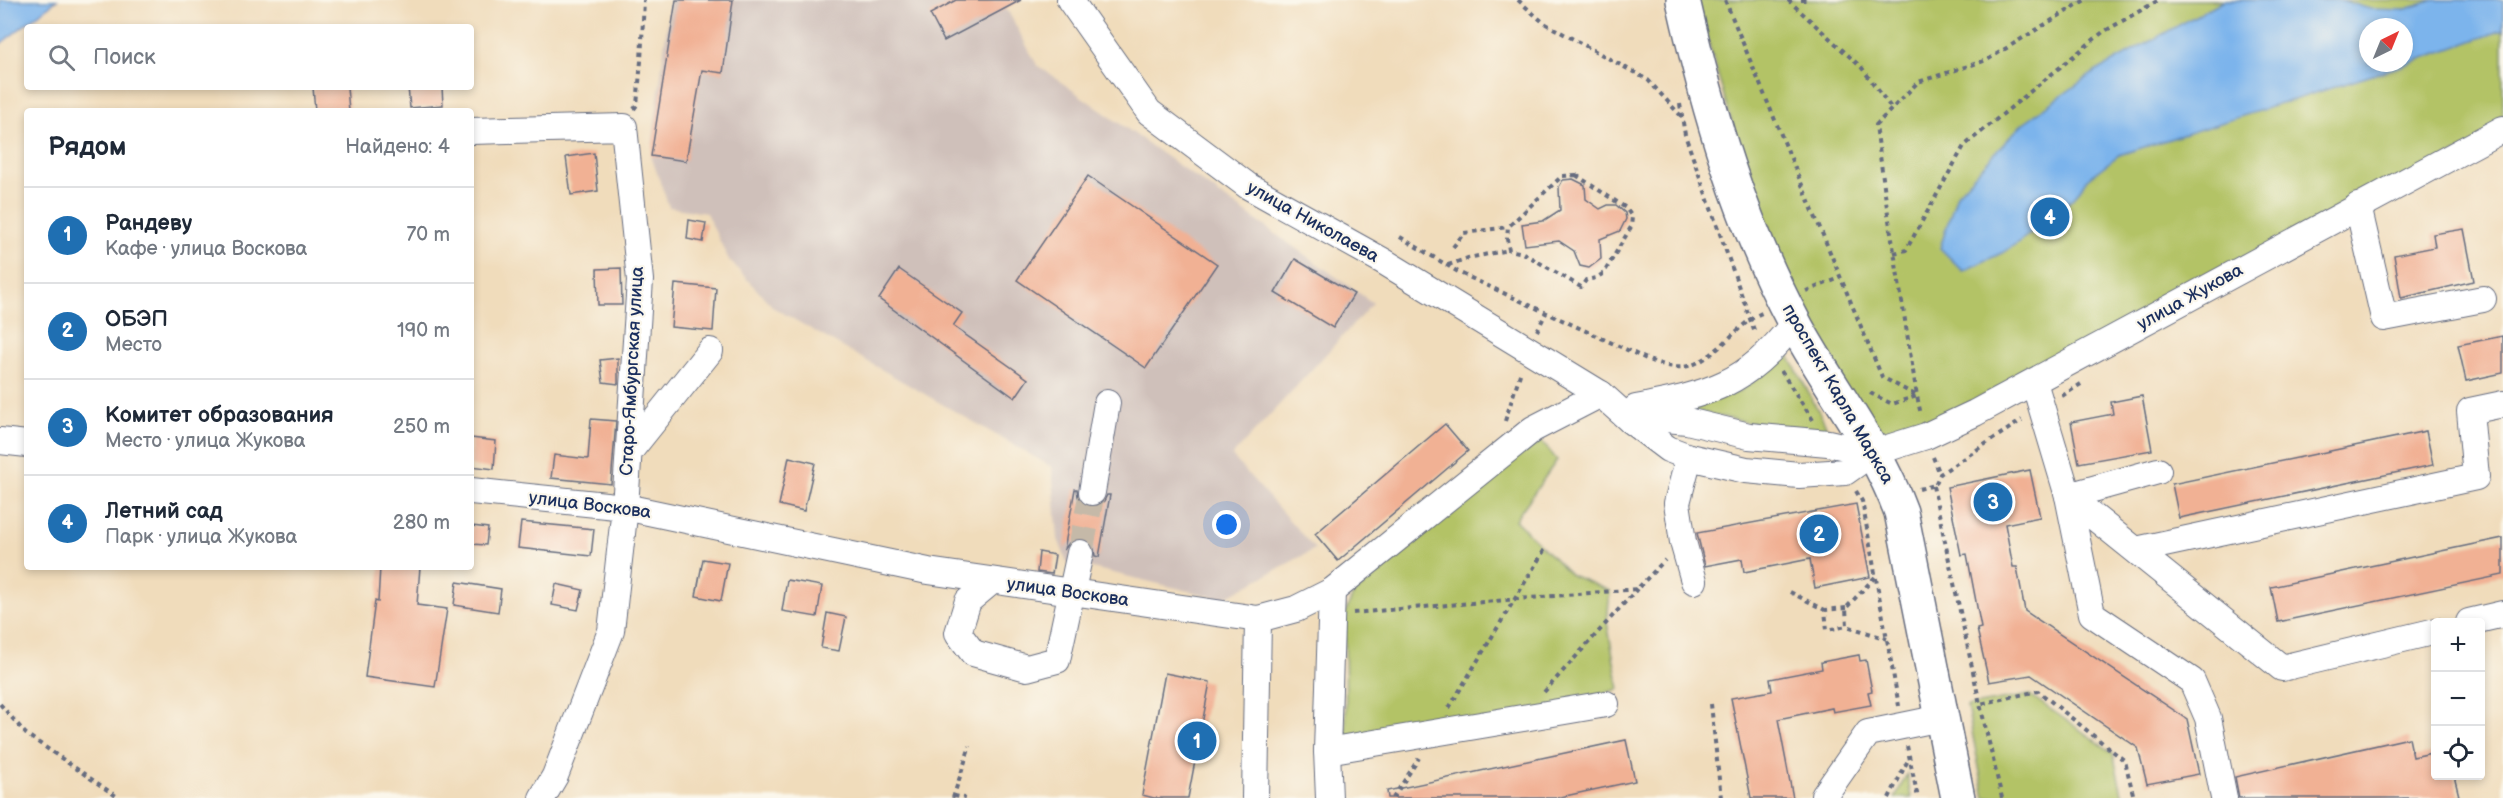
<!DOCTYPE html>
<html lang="ru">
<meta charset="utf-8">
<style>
:root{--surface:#fff;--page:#f6f6f7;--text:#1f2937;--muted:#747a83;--line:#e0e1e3;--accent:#1f6fb2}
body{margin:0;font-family:"Balsamiq Sans",sans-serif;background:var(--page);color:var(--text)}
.controls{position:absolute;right:18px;bottom:18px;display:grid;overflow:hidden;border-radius:6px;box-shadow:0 3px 9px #0003}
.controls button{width:54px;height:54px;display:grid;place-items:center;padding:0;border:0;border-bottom:2px solid var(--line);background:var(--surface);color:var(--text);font:30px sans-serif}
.compass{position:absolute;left:2359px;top:18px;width:54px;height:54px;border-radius:50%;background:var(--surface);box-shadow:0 3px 9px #0003;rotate:43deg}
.you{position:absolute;left:1227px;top:525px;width:21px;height:21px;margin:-15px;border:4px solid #fff;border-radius:50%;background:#1a73e8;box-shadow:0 0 0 9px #1a73e833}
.badge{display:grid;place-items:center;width:39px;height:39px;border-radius:50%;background:var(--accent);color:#fff;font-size:20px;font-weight:700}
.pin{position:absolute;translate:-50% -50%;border:3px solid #fff;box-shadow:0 2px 6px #0006}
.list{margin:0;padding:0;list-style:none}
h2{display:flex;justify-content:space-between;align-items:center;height:78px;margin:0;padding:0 24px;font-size:26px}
h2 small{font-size:20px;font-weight:400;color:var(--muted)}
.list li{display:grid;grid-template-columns:39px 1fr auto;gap:18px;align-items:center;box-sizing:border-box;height:96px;padding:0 24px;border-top:2px solid var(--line)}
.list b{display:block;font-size:22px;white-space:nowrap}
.list p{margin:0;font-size:20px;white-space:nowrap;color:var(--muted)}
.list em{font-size:20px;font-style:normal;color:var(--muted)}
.icon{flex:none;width:33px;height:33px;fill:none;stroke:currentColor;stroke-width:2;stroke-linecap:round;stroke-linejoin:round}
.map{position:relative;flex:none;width:2503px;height:798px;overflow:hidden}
.search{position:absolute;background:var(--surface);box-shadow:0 3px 9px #0003;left:24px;top:24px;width:450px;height:66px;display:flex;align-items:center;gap:15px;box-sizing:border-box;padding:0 21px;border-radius:6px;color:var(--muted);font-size:22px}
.panel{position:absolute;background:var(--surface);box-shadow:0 3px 9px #0003;left:24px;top:108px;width:450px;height:462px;border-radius:6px}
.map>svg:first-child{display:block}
.industrial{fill:#cfc0ba}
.green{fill:#b3c366;stroke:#677962;stroke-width:1.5;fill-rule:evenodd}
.water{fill:#7bb4ec;stroke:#4b72a5;stroke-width:1.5;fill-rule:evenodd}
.building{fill:#f1b194}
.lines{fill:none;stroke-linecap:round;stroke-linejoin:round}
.minor-tunnel{stroke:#c5b9a8;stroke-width:26;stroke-dasharray:26 13;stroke-linecap:butt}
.minor-casing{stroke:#666c7f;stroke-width:28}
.major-casing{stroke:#666c7f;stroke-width:36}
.path{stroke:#666c7f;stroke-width:4;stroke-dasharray:4.5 4.5;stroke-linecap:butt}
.minor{stroke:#fff;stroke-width:26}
.major{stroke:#fff;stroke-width:33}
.labels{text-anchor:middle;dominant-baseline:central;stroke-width:4.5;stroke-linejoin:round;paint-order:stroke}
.street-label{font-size:18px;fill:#1b2f5e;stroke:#fbf7ec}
</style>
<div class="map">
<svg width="2503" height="798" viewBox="0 0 2503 798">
<rect width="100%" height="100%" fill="#fbf7ec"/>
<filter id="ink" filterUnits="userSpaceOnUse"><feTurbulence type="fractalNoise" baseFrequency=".0167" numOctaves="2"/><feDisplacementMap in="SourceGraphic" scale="12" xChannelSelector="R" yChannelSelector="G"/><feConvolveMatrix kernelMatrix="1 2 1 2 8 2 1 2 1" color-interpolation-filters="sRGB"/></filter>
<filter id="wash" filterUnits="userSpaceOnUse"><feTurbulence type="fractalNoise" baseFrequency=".008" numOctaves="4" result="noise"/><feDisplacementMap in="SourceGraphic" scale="24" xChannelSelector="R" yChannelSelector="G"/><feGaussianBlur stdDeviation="1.35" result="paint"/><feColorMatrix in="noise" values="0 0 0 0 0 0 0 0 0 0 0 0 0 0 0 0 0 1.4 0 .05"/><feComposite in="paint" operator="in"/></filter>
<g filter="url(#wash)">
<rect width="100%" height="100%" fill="#f0dcbb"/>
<polygon class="industrial" points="670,0 1002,0 1037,65 1373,303 1232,456 1315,549 1222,599 1067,562 1058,539 1052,467 774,308 729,260 706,213 669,207 651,156"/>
<g class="green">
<path d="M 1696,0 L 2503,0 L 2503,129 L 1872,453 L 1785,305 ZM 2368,27 L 2404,27 L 2404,63 L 2368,63 Z"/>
<polygon points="1786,350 1829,431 1749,423 1685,409 1740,391 1756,379"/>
<polygon points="1539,438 1557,460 1515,520 1571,575 1610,591 1607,622 1619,689 1519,719 1346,748 1345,614 1353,595"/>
<polygon points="2030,695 2113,753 2123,798 1985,798 1967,706"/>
<polygon points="1907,774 1911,798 1895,798"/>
</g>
<g class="water">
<polygon points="0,0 57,0 0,44"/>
<path d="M 2224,0 L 2341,0 L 2370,9 L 2403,10 L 2434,0 L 2503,0 L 2503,30 L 2401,66 L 2119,155 L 2087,179 L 2074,198 L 2042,225 L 2006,251 L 1963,271 L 1940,248 L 1957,194 L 2022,124 L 2095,72 ZM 2368,27 L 2404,27 L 2404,63 L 2368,63 Z"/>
</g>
<g id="blocks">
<g class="building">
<polygon points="676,0 733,0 723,73 702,70 686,161 651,156"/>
<polygon points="956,0 1021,0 944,41 930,14"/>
<polygon points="313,87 347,87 349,111 315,111"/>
<polygon points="408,87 442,87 443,105 410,108"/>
<polygon points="594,153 598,191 571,195 566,157"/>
<polygon points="1088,176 1217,264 1146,368 1017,280"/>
<polygon points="1573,179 1585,185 1586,199 1600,209 1608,205 1616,205 1625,213 1626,219 1620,231 1600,239 1601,259 1589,268 1580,266 1574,251 1559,241 1525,245 1522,224 1543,221 1560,210 1559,187 1563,180"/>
<polygon points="689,220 706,223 703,242 687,239"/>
<polygon points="2464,229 2474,281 2401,298 2394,255 2435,247 2433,234"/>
<polygon points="1295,259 1354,294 1333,328 1275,293"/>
<polygon points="621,268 622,305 598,305 597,269"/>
<polygon points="899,269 962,313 953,326 1028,379 1015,398 879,299"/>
<polygon points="675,284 716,288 713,331 671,327"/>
<polygon points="2503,336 2503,373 2466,381 2458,345"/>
<polygon points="618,358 618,384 603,382 600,360"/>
<polygon points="2142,396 2152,450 2079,463 2071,422 2113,414 2111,402"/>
<polygon points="591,419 616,421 611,484 551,478 554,455 588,459"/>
<polygon points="1445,424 1468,451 1338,561 1315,534"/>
<polygon points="2426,431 2433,465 2179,518 2172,484"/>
<polygon points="471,438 496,441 494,469 471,466"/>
<polygon points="789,457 815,463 804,511 779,505"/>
<polygon points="2030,470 2040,517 2005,524 2013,567 2017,567 2025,611 2187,719 2199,774 2147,784 2138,748 2031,675 1989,682 1977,629 1981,628 1967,554 1961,555 1947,487"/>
<polygon points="1075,489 1077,489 1078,497 1082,503 1089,507 1098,506 1104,501 1107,495 1110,495 1099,557 1095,556 1094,549 1090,542 1083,538 1069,543 1064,550"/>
<polygon points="1856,504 1870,577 1815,588 1810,559 1744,572 1742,559 1705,566 1697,533"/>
<polygon points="521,522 594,529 591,556 518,548"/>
<polygon points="472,526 488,528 486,545 471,544"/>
<polygon points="2503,538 2503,575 2278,622 2271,587"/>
<polygon points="1039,552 1055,555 1052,574 1037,572"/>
<polygon points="703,559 728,563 721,601 696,596"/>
<polygon points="380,567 420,567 417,605 447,609 435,687 365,677 375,601 378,602"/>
<polygon points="787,580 822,586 817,617 782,611"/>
<polygon points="457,582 501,589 498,612 454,605"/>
<polygon points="556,584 583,590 578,610 552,605"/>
<polygon points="827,613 846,617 839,651 821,648"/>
<polygon points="1859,655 1860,661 1866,660 1872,691 1868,692 1871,705 1833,712 1832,708 1778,719 1793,798 1751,798 1731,698 1772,691 1770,679 1822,669 1821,662"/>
<polygon points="1165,673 1210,682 1188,798 1154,798 1142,795"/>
<polygon points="2409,738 2413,757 2436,752 2436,776 2454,776 2459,796 2449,798 2239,798 2235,777"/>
<polygon points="1626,740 1635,781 1556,798 1388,798 1387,791"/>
</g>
</g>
</g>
<g filter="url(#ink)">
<use href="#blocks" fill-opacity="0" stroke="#666c7f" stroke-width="1.5"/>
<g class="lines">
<polyline class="minor-tunnel" points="1080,553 1092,492"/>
<g class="minor-casing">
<g id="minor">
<polyline points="1070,0 1149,112 1248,186 1383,261 1601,394 1631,421 1668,449 1689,457 1746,470 1799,475 1845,472 1872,453 1926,436 1975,413 2503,129"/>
<polyline points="471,131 624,127 640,280 625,507 611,631 555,776 542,798"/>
<polyline points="2358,206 2384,318 2483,299"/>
<polyline points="2034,382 2068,496 2158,471"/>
<path d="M 1636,408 C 1711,393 1745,386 1794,323"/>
<polyline points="1631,421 1656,418 1687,421 1749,436 1828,443 1872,453"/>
<polyline points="0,441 27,444"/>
<polyline points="629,452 710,351"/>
<polyline points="1689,457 1677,503 1683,542 1694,581"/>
<polyline points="471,491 625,507 928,571 1258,619 1296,609 1332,591 1533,429 1601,394"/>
<polyline points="1092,492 1107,403"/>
<polyline points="2136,550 2476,477 2470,411 2503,404"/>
<polyline points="992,581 968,601 958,633 973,653 1027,668 1057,660 1080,553"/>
<polyline points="2469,622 2503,614"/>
<polyline points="1327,751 1606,704"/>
<polyline points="1824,796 1868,733 1941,718"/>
<polyline points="1255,798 1258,619"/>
<polyline points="1329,798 1327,751 1332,591"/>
<polyline points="2224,798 2208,718 2192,681 2092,614 2068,496 2282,668 2436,631"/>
</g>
</g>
<g class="major-casing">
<path id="major" d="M 1683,0 C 1708,111 1740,221 1794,322 C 1828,386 1876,444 1901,512 L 1958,798"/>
</g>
<g class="path">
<polyline points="1518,0 1544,23 1648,80 1681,116"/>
<polyline points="1725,0 1882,377 1917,396 1921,415"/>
<polyline points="1788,0 1862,68 1892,109"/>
<polyline points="1801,0 1809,0"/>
<polyline points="1680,104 1685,135 1755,333"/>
<polyline points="634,109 637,105 641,61 644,0"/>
<polygon points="1576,175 1626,208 1632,217 1631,227 1604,273 1596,278 1586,280 1581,287 1523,253 1509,250 1507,239 1508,227 1562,176"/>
<path d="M 1400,237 L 1460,273 L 1651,361 C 1658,363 1666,366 1674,367 C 1710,371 1733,325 1762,313"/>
<polyline points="1453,247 1464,233 1508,227"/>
<polyline points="1894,253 1906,250 1964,146 2103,32 2159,0"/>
<polyline points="1448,265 1468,258 1509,250"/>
<polyline points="1806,291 1840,278"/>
<polyline points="1537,331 1546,313"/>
<polyline points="1781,371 1813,420"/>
<polyline points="1870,393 1892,404 1917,396 1886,201 1876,125 1918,82 1987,60 2085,0"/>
<polyline points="2062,396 2081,384"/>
<polyline points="1505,421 1521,371"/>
<polyline points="1933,457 1940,474"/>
<polyline points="1933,486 1980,704"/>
<polyline points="1919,489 1935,485 1940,474 2022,420"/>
<polyline points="1856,491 1862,501 1899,706"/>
<polyline points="1875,577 1846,608 1847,626 1887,639"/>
<polyline points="1790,592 1825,610"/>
<polyline points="1846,608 1825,610 1827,630 1847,626"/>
<polyline points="1353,613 1637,589 1665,560"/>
<polyline points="1544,692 1637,589"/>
<polyline points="0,704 26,734 119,798"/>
<polyline points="1711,704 1721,798"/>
<polyline points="1449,708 1545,549"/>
<polyline points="1907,746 1918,798"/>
<polyline points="954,796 965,798"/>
<polyline points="953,798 970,746"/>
<polyline points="1393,798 1419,758"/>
<polyline points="1889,798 1909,758"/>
<polyline points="2002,798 1980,704 2038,691 2125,761 2134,798"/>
</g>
<use href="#minor" class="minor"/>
<use href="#major" class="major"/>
</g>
</g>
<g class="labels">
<g class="street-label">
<text transform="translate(1313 222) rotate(29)">улица Николаева</text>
<text transform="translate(2190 297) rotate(-29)">улица Жукова</text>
<text transform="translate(632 371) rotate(-87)">Старо-Ямбургская улица</text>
<text transform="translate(1838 394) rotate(60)">проспект Карла Маркса</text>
<text transform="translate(590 505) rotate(7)">улица Воскова</text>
<text transform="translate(1068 592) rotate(8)">улица Воскова</text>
</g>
</g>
</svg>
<div class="controls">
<button>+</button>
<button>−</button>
<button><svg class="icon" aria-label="locate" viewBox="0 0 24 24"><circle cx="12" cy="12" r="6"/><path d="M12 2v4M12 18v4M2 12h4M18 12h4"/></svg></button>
</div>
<svg class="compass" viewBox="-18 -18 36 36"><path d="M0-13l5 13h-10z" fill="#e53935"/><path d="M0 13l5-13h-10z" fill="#747a83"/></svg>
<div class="you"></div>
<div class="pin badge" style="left:1197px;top:741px">1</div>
<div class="pin badge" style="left:1819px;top:534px">2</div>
<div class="pin badge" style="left:1993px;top:502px">3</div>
<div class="pin badge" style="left:2050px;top:217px">4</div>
<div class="search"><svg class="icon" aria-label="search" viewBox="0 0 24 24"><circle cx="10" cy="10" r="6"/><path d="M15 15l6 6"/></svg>Поиск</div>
<section class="panel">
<h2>Рядом<small>Найдено: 4</small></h2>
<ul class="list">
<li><span class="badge">1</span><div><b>Рандеву</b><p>Кафе · улица Воскова</p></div><em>70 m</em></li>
<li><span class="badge">2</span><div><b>ОБЭП</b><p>Место</p></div><em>190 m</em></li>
<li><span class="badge">3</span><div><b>Комитет образования</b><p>Место · улица Жукова</p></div><em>250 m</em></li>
<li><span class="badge">4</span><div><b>Летний сад</b><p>Парк · улица Жукова</p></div><em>280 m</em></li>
</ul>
</section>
</div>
